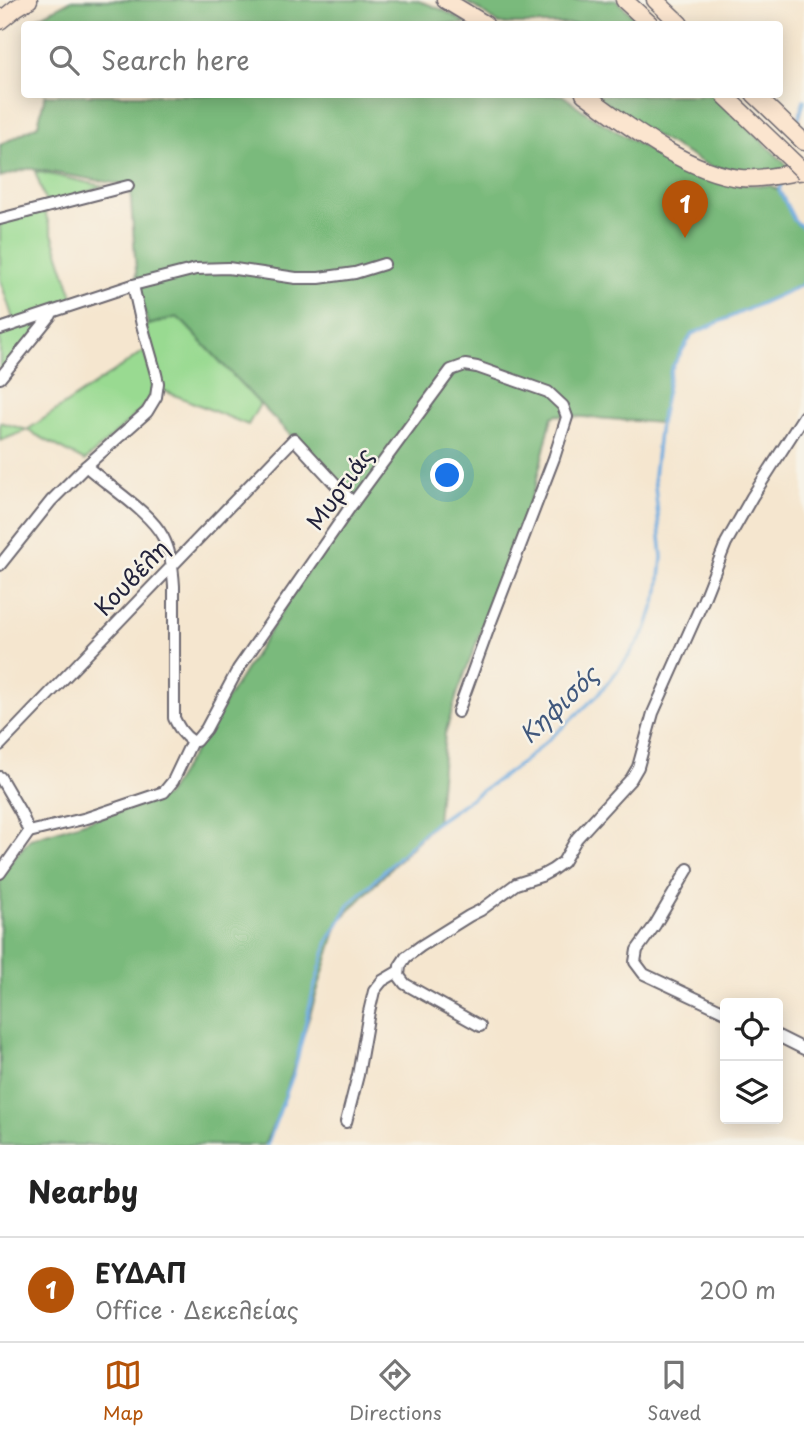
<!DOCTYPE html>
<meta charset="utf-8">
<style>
:root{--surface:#fff;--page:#f2f2f2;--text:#222;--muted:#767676;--line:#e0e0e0;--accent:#b45309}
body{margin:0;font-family:"Playpen Sans",sans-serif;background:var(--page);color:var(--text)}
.controls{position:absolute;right:21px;bottom:21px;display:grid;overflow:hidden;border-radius:7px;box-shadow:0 4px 18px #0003}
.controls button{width:63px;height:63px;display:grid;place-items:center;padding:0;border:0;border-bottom:2px solid var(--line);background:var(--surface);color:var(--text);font:35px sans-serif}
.you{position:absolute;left:448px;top:476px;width:24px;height:24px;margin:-18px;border:5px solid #fff;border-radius:50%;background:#1a73e8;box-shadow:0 0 0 10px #1a73e833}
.badge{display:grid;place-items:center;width:46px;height:46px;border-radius:50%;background:var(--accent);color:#fff;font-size:23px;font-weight:700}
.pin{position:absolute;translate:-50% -58px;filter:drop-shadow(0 2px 4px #0008)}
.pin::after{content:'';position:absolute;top:37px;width:24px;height:21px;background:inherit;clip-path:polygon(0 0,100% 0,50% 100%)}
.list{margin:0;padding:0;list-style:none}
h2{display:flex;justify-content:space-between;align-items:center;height:91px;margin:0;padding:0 28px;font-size:30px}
h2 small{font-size:23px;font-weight:400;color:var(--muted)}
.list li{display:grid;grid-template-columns:46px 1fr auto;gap:21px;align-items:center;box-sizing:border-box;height:105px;padding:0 28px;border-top:2px solid var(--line)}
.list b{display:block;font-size:26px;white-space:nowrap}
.list p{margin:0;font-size:23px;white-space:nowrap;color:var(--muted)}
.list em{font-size:23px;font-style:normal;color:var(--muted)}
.icon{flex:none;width:38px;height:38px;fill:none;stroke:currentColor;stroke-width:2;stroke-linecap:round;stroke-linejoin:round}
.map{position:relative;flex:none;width:804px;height:1145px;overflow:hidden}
.search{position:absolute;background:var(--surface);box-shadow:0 4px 18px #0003;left:21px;right:21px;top:21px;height:77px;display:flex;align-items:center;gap:18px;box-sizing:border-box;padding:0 24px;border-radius:7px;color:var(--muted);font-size:26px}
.sheet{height:196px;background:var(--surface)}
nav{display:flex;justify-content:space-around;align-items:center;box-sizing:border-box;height:98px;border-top:2px solid var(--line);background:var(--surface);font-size:19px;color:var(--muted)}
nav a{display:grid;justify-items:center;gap:4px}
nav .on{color:var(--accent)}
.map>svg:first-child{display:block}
.green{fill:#99da91;stroke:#5e7e66;stroke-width:2}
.forest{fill:#7aba7b;stroke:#4e6e5b;stroke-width:2}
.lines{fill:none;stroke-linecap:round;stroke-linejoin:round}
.stream{stroke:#6daadf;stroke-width:3.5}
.minor-casing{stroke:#6c676f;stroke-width:14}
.secondary-casing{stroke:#6c676f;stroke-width:19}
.minor{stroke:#fff;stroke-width:10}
.secondary{stroke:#fbe5cf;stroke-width:16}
.secondary-bridge-casing{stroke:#6c676f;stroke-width:19;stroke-linecap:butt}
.secondary-bridge{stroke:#fbe5cf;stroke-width:16}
.labels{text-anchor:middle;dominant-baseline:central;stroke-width:5;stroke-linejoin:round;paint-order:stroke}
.street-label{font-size:23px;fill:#22223b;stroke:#f7f3e8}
.water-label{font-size:24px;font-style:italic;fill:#40587d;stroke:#f7f3e8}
</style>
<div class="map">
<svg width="804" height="1145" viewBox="0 0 804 1145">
<rect width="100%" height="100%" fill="#f7f3e8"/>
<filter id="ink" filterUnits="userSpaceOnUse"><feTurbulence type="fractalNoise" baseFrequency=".0143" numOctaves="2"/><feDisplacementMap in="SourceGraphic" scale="14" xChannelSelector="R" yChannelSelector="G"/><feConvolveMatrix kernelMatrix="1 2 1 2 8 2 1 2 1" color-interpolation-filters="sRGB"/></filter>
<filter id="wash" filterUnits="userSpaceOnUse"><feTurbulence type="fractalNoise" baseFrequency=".00686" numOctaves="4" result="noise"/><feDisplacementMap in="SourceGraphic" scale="28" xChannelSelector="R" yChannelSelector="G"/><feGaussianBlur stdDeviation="1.57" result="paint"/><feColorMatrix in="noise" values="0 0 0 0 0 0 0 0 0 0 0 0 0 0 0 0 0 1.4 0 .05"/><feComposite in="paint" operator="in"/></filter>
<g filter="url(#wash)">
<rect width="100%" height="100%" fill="#f5e6cf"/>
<g class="green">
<polygon points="35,171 103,186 47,206"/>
<polygon points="44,209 75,303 51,312 0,378 0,326 14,322 0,279 0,221"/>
<polygon points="177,317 185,324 260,404 248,425 162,390 145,326"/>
<path d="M 144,351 C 148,363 154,376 153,389 C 151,407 99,447 85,461 L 27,430 L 0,441 L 0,422 L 27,430 Z"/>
</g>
<g class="forest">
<path d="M 72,0 L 415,0 C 434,5 451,13 467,24 L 26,24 Z"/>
<polygon points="462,0 616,0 642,24 499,24 475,7"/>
<polygon points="45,95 562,95 588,114 678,168 729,184 757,185 771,186 779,190 794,220 804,229 804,279 802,285 692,334 671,369 660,423 557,415 552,417 535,487 458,692 445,734 437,821 339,921 281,1108 264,1145 0,1145 0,874 30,839 166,796 353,499 260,404 185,324 177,317 148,325 137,285 130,186 33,169 27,169 0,177 0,145 38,125"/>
<polygon points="594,95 714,95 794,172 755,174 711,167 654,135"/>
</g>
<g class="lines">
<g class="stream">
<polyline points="796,128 804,100"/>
<polyline points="782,180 779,190 794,220 804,229"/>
<polyline points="267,1145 294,1072 313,992 328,941 349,905 431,826 522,763 563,727 597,696 626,660 646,630 659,590 662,557 654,476 660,423 671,369 692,334 802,285 804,279"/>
</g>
</g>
</g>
<g filter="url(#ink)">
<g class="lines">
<g class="minor-casing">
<g id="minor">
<polyline points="0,219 128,186"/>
<polyline points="0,329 133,285 196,269 228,268 296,278 319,278 355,273 384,264"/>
<polyline points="0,378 51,315"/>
<path d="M 86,466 C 109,487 150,512 163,537 C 171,552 173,569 174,586 L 174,718 C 179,728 183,735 192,741 L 196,741 L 206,729 L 238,669 L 353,503 L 451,370 L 465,365 L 477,367 L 548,392 L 563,406 L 567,417 L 554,458 L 492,619 L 458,712"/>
<polyline points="0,565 51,501 86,466 147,412 156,397 158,383 156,374 142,325 133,285"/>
<polyline points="0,745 294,439 353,503"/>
<polyline points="0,777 21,813 29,832 0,873"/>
<polyline points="29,832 87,818 164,792 173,781 192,741"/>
<polyline points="688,869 655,925 637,950 635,962 644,974 725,1012"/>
<polyline points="480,1026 405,984 399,976 400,966 406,957 421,946 469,916 481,910 516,884 541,876 552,870 563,862 577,838 631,779 638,767 653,713 703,601 726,543 752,497 804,416"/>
<polyline points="778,1036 804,1049"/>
<polyline points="346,1122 358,1075 369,1012 374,991 382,981 399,971"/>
</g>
</g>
<g class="secondary-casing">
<g id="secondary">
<polyline points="445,0 485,24"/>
<polyline points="624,0 650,24"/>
<polyline points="655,0 680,24"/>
<polyline points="0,21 16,8 29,0"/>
<path d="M 584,94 C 627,125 686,172 740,178 C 761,180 783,174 804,171"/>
<polyline points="754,94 804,142"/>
</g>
</g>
<use href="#minor" class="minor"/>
<use href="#secondary" class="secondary"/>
<g class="secondary-bridge-casing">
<polyline id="secondary-bridge" points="723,94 804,172"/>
</g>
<use href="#secondary-bridge" class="secondary-bridge"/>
</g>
</g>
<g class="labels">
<g class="street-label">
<text transform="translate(339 488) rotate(-54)">Μυρτιάς</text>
<text transform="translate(131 577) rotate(-46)">Κουβέλη</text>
</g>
<g class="water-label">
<text transform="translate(558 704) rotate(-44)">Κηφισός</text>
</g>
</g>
</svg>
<div class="controls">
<button><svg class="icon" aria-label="locate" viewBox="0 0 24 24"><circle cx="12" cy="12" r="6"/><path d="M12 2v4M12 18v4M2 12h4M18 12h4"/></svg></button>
<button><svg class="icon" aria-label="layers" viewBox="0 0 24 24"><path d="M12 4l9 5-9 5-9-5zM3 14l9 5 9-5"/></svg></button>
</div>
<div class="you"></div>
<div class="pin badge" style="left:685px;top:238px">1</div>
<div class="search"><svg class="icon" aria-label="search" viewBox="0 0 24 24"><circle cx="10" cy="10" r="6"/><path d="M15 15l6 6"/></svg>Search here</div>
</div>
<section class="sheet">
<h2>Nearby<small></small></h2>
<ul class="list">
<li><span class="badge">1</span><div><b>ΕΥΔΑΠ</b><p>Office · Δεκελείας</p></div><em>200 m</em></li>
</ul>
</section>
<nav>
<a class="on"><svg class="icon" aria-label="map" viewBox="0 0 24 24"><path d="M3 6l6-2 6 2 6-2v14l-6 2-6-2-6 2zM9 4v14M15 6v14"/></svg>Map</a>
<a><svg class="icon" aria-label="directions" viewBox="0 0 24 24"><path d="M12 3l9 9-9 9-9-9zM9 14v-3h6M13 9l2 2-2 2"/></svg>Directions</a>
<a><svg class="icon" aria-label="saved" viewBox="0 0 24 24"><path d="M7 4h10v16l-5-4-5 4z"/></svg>Saved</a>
</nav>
